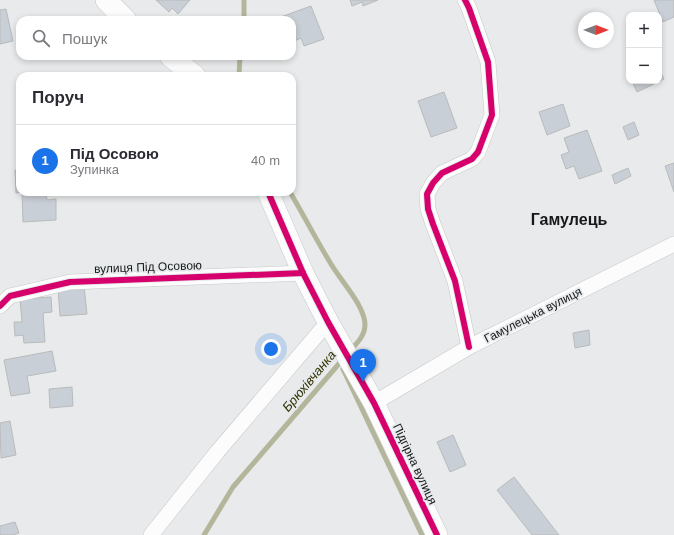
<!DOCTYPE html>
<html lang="uk">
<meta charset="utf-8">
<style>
:root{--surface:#fff;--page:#f2f2f3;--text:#2b2b33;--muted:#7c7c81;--line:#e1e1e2;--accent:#1a73e8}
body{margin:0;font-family:Helvetica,sans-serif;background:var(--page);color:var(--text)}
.controls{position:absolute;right:12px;top:12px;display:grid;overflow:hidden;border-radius:8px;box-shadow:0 2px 6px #0003}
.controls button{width:36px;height:36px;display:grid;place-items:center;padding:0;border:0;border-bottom:1px solid var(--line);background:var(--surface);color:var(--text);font:20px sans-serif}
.compass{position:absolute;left:578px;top:12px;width:36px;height:36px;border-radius:50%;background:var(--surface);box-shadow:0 2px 6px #0003;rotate:90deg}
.you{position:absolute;left:271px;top:349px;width:14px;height:14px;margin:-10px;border:3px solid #fff;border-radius:50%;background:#1a73e8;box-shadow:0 0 0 6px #1a73e833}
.badge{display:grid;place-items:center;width:26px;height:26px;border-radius:50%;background:var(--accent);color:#fff;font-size:13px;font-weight:700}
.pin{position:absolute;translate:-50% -33px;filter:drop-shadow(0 1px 2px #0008)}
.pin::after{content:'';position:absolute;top:21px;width:14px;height:12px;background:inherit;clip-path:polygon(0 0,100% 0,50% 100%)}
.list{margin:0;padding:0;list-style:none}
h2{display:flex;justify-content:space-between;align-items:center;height:52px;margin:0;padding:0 16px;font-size:17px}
h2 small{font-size:13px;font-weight:400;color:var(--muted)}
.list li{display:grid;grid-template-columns:26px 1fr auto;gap:12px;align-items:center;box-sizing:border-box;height:72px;padding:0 16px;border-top:1px solid var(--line)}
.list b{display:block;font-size:15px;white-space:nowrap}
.list p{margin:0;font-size:13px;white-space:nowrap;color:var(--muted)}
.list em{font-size:13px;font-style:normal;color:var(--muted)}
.icon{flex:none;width:22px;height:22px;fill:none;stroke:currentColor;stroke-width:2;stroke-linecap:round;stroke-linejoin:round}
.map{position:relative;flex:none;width:674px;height:535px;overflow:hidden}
.search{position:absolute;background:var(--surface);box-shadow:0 2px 6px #0003;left:16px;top:16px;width:280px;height:44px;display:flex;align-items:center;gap:10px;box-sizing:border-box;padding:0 14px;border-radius:12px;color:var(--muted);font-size:15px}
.panel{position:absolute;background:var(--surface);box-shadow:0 2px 6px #0003;left:16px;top:72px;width:280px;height:124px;border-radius:12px}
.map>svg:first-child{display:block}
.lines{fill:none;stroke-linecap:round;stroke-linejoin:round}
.stream{stroke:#b4b69c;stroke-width:5}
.building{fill:#c9cfd6;stroke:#b9bbbb}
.street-casing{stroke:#c7c8c9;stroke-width:16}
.secondary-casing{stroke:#c7c8c9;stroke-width:22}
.street{stroke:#fcfcfc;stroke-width:15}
.secondary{stroke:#fcfcfc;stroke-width:21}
.cycleway-casing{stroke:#e7eaec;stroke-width:8}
.cycleway{stroke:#d6006c;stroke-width:6}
.labels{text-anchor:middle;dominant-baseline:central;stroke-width:3.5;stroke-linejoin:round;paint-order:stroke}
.street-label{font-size:12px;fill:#161718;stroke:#e7eaec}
.water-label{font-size:13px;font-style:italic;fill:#323301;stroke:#e7eaec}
.district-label{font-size:16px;font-weight:bold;fill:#161718;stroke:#e7eaec}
</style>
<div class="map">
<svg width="674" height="535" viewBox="0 0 674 535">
<rect width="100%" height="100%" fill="#e8eaeb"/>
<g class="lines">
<g class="stream">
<polyline points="244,20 244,0"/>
<polyline points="239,76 240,56"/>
<path d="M 290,192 C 304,216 317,241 331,264 C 341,281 365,306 365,325 C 365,336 356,344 350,351"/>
<polyline points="343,369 422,535"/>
<polyline points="204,535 233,487 343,359"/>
</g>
</g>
<g class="building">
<polygon points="156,0 190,0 178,14 172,8 169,12"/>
<polygon points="350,0 378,0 363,6 362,2 352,6"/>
<polygon points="654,0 674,0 674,17 663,22"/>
<polygon points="311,6 324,39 304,46 301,38 292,42 292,20 279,20 278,18"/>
<polygon points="6,9 13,41 0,44 0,10"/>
<polygon points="659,69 664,79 637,92 632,81 659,81"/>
<polygon points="444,92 457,128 431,137 418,101"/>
<polygon points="563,104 570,126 547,135 539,112"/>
<polygon points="634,122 639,135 628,140 623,127"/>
<polygon points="587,130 602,171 579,179 574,166 566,169 561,155 569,152 564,138"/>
<polygon points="674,163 674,192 665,166"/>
<polygon points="628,168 631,176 615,184 612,175"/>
<polygon points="15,170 20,170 20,192 46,192 47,200 56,199 56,220 23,222 22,192 16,193"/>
<polygon points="84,286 87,314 60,316 58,288"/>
<polygon points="51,297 52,312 43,313 45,342 24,343 23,335 15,336 14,322 22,322 20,299"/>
<polygon points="589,330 590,345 575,348 573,333"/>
<polygon points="52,351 56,371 27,376 30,393 11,396 4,360"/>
<polygon points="72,387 73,406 50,408 49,389"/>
<polygon points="10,421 16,455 1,458 0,423"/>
<polygon points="453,435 466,465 450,472 437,442"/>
<polygon points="514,477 559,535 532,535 497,490"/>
<polygon points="15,522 19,533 13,535 0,535 0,526"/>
</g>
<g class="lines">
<g class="street-casing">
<g id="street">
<polyline points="465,0 469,8 488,62 492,115 478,152 472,159 442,173 433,183 427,194 428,209 433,224 455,281 469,347"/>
<polyline points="0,306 10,296 70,282 303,273"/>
<polyline points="374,403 469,347 674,244"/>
<polyline points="151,535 218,451 328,322"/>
</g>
</g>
<g class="secondary-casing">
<g id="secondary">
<polyline points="106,0 126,20"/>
<polyline points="170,56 195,76"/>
<polyline points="268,192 303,273 328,322 374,403 437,535"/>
</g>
</g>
<use href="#street" class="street"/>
<use href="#secondary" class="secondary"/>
<g class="cycleway-casing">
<g id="cycleway">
<polyline points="465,0 469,8 488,62 492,115 478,152 472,159 442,173 433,183 427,194 428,209 433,224 455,281 469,347"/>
<polyline points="268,192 303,273 328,322 374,403 437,535"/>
<polyline points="0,306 10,296 70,282 303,273"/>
</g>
</g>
<use href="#cycleway" class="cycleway"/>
</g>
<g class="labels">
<g class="street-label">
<text transform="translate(148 267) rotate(-2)">вулиця Під Осовою</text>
<text transform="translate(533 315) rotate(-27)">Гамулецька вулиця</text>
<text transform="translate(415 464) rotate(65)">Підгірна вулиця</text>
</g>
<g class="water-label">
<text transform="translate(309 381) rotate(-50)">Брюхівчанка</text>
</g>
<g class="district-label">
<text x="569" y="219">Гамулець</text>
</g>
</g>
</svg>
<div class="controls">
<button>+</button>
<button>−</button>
</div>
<svg class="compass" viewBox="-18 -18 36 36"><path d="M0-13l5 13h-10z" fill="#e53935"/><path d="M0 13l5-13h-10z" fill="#7c7c81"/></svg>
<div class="you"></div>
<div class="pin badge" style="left:363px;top:382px">1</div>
<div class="search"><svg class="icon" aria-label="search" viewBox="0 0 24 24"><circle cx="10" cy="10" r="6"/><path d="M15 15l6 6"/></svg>Пошук</div>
<section class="panel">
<h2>Поруч<small></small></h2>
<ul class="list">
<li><span class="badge">1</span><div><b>Під Осовою</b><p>Зупинка</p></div><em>40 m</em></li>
</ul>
</section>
</div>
